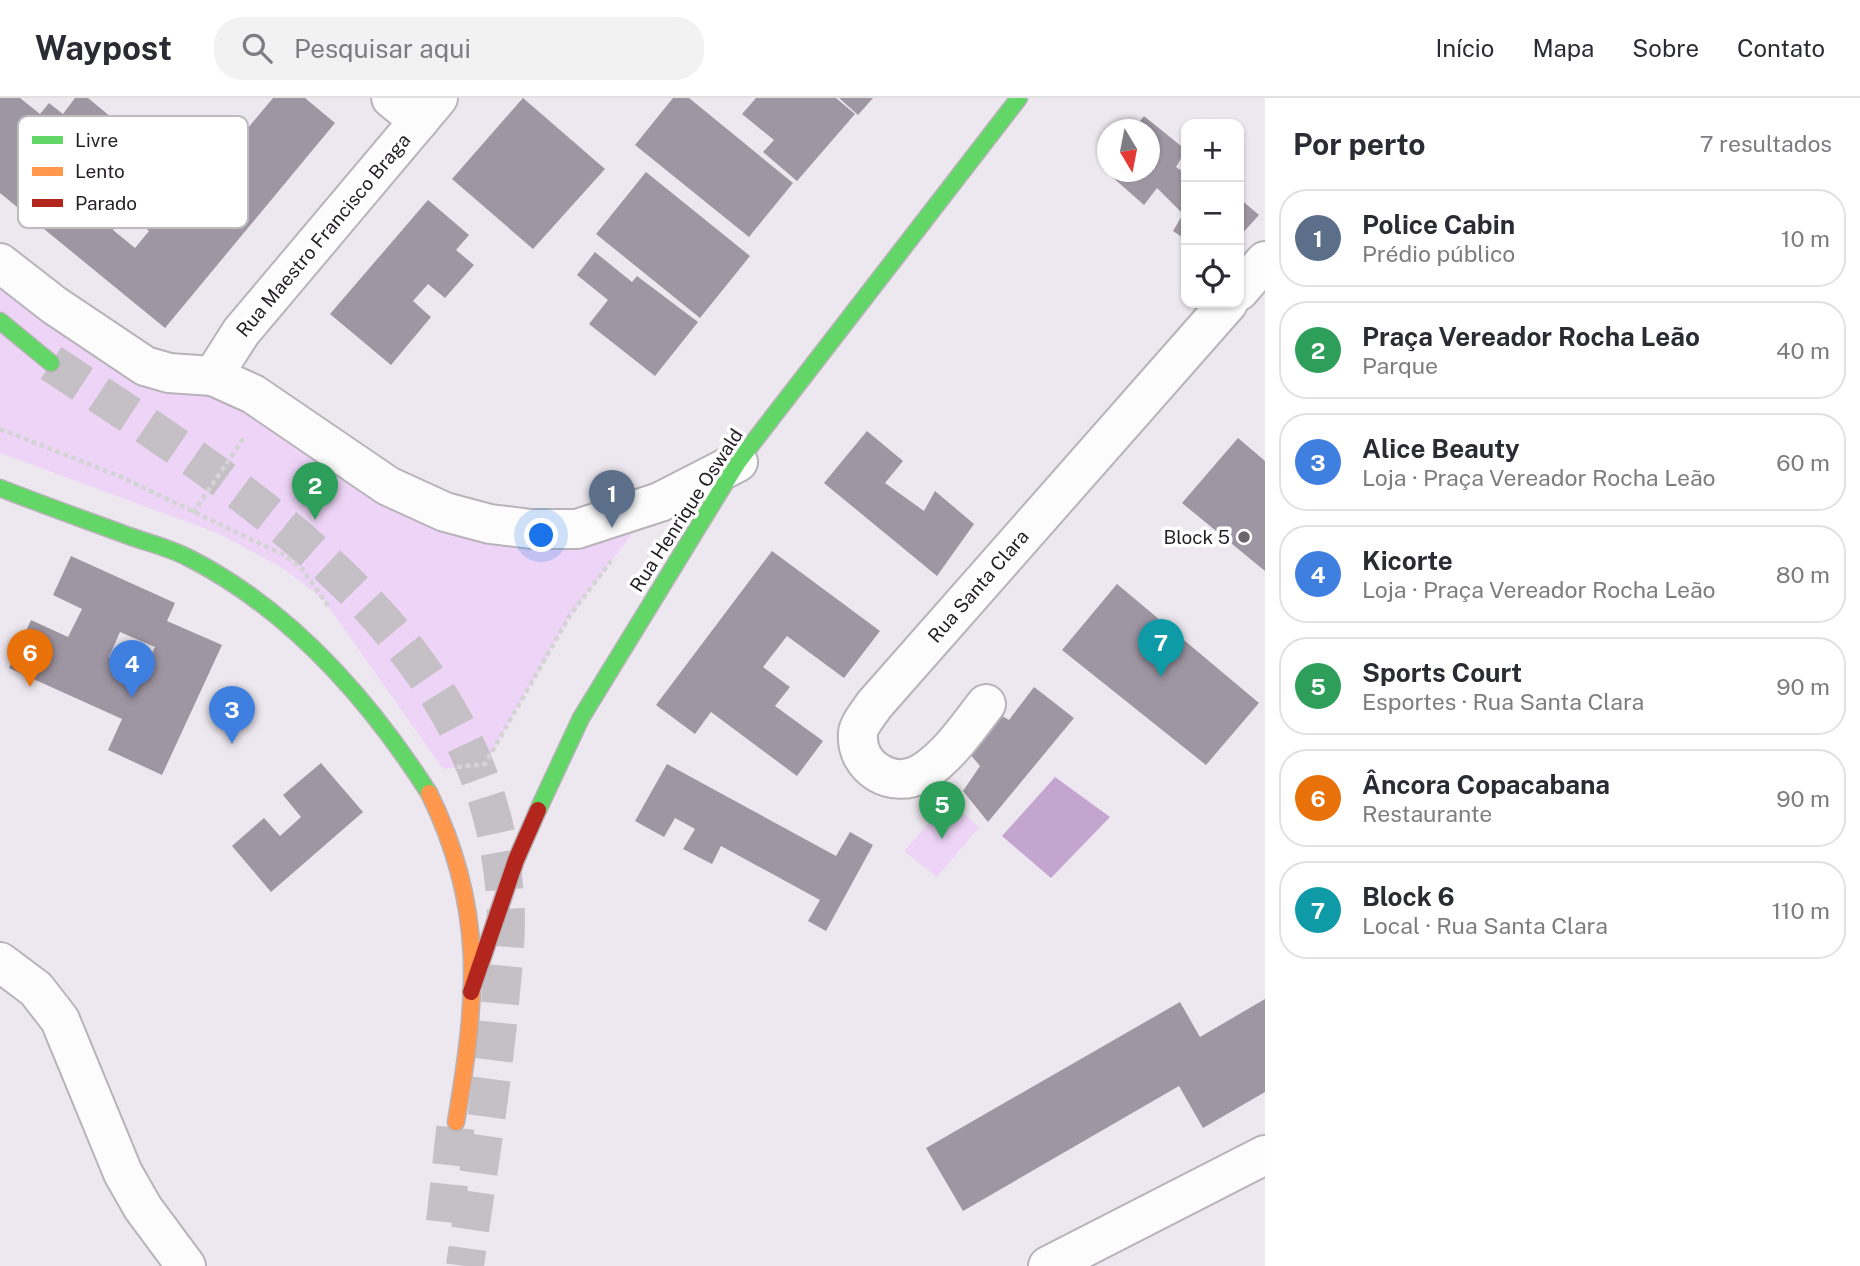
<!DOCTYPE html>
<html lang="pt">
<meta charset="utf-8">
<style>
:root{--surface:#fff;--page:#f2f2f3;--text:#2b2b33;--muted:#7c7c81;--line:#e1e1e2;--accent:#6a656b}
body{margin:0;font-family:"Public Sans",sans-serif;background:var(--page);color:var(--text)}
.controls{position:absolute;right:21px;top:21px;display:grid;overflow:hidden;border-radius:14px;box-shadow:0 2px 5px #0004}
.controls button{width:63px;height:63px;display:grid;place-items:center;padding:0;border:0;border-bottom:2px solid var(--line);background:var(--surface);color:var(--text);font:35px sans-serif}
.compass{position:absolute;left:1097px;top:21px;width:63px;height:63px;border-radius:50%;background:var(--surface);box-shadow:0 2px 5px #0004;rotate:170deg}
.you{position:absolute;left:542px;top:438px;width:24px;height:24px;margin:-18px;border:5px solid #fff;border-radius:50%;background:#1a73e8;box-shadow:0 0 0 10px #1a73e833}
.badge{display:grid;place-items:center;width:46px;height:46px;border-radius:50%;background:var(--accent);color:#fff;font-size:23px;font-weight:700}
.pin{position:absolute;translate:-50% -58px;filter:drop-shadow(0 2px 4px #0008)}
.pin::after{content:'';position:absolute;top:37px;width:24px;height:21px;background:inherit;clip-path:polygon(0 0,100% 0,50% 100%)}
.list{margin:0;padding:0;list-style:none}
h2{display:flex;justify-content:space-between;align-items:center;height:91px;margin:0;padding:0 28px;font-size:30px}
h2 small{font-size:23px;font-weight:400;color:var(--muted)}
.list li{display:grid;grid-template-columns:46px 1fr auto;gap:21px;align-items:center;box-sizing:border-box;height:98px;margin:0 14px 14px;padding:0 14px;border:2px solid var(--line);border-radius:28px}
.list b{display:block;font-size:26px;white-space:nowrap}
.list p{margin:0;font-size:23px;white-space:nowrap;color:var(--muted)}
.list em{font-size:23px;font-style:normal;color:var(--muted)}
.icon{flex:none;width:38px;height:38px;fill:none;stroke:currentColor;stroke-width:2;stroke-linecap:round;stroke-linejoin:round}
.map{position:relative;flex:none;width:1265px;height:1168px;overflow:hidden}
header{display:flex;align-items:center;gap:42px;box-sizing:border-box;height:98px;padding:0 35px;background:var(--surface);border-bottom:2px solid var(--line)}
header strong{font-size:33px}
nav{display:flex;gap:38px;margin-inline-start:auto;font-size:24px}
.search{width:490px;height:63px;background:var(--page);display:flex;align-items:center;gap:18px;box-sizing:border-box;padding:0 24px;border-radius:28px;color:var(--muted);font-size:26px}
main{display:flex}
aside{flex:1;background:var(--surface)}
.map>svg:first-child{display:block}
.green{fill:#eed5f7}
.water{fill:#c4a5d0}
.building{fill:#9f96a3;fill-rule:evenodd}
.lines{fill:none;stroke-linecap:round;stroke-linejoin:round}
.secondary-tunnel{stroke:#c5c0c6;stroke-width:38;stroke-dasharray:38 19;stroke-linecap:butt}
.street-casing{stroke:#b7b3b8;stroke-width:42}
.fast-casing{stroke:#b7b3b8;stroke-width:19}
.slow-casing{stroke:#b7b3b8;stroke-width:19}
.jam-casing{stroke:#b7b3b8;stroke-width:19}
.path{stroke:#d4d3d5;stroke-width:4.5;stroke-dasharray:5 3.5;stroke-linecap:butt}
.street{stroke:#fcfcfd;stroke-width:38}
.fast{stroke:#63d668;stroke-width:16}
.slow{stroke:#ff974d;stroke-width:16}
.jam{stroke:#b3261e;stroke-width:16}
.poi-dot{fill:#6a656b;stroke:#fff;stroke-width:2.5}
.labels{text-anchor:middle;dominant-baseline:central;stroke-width:7;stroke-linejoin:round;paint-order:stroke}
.street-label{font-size:19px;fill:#231f24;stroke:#fff}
.poi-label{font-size:19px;fill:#231f24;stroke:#fff;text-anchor:end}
.key{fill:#fff;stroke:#bdbcbd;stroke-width:2}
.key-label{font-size:19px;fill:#231f24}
</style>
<header>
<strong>Waypost</strong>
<div class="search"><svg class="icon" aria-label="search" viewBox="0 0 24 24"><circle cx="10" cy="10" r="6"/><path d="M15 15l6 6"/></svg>Pesquisar aqui</div>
<nav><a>Início</a><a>Mapa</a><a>Sobre</a><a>Contato</a></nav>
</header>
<main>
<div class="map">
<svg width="1265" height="1168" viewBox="0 0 1265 1168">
<rect width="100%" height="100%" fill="#ede8ef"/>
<g class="green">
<polygon points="0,173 185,288 223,301 431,415 645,419 570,517 485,666 443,671 323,501 284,471 220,436 0,355"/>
<polygon points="949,703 979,729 937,779 904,753"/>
</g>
<polygon class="water" points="1055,679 1110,719 1051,780 1002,738"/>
<g class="building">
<path d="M 0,0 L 20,0 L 40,16 L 49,5 L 63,16 L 75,0 L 88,0 L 129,34 L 97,71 L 135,102 L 166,64 L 190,84 L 168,111 L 185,125 L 206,99 L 197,91 L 273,0 L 305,0 L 335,25 L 165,230 L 0,95 ZM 49,46 L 84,75 L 69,94 L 34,65 ZM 127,115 L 149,133 L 135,150 L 113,132 Z"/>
<polygon points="523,0 605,71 533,151 452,81"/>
<polygon points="673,0 689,0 793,85 749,139 635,47"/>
<polygon points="756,0 836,0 855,16 797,83 763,54 774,42 742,16"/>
<polygon points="839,0 873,0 858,17"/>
<polygon points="1144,18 1186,52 1176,69 1186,76 1186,142 1173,133 1183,116 1157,90 1144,107 1102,70 1107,64 1107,74 1150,74 1150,32 1133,32"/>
<polygon points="646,74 750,158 700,220 596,136"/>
<polygon points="1239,100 1259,117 1239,139"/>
<polygon points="428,102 469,137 456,152 474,167 445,200 428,186 413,203 431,219 391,267 330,216"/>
<polygon points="595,154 632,184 637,178 698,224 655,278 589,226 608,202 577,177"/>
<polygon points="867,333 903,363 885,385 924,413 935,393 974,426 937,478 824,385"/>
<polygon points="1238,340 1265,363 1265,473 1182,405"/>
<polygon points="772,453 880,533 844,580 787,538 763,569 790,589 775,608 823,643 797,678 711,614 695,636 656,607"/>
<path d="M 71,458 L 175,505 L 167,523 L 222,547 L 162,677 L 108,652 L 122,621 L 9,570 L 31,522 L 68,539 L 82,511 L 53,497 ZM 120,534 L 155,549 L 143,574 L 109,559 Z"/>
<polygon points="1117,486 1259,605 1206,667 1062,552"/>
<polygon points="1034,589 1074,620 988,724 963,693 980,668 964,649 999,616 1009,622"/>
<polygon points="321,665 363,714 271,794 232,748 264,720 280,738 301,719 283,697"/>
<polygon points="667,666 836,758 850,734 873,747 826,833 808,823 820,802 721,748 712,766 683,751 695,731 675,720 664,739 635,723"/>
<polygon points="1265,901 1265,994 1203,1030 1179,988 963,1113 926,1050 1180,904 1200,939"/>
</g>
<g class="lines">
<g class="secondary-tunnel">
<path d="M 51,265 C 246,393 489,541 505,800 C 508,835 503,870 500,905 C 492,993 477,1080 465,1168"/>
<polyline points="445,1124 456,1024"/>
</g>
<g class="street-casing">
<g id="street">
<polyline points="391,0 419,23"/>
<polyline points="0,165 54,207 145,268 169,275 213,278 253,296 388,388 445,414 490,426 531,431 577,431 660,404 738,364"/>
<polyline points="1239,193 1265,163"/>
<polyline points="213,278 241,234 438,0"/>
<path d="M 986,606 C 968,629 948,659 922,675 C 893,692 855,670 858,635 C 859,626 869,615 874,607 L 1228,205"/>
<polyline points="0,864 36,891 60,922 123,1075 143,1110 186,1168"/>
<polyline points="1048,1168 1265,1057"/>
</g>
</g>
<g class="fast-casing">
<g id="fast">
<polyline points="0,223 51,265"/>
<path d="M 0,390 C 43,407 86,422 129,438 C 149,445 170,450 189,460 C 291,512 368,600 429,695"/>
<polyline points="538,712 581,620 738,364 1019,0"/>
</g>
</g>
<g class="slow-casing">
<path id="slow" d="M 429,695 C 486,811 477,900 456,1024"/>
</g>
<g class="jam-casing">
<polyline id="jam" points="471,894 516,762 538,712"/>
</g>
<g class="path">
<polyline points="0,331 119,378 284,457 302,471 329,509"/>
<polyline points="193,415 245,338"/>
<polyline points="457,669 485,666 570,517 611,463"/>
</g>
<use href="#street" class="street"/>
<use href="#fast" class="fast"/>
<use href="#slow" class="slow"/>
<use href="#jam" class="jam"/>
</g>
<circle class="poi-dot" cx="1244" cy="439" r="7"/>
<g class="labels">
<g class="street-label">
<text transform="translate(323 137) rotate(-50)">Rua Maestro Francisco Braga</text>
<text transform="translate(686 412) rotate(-57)">Rua Henrique Oswald</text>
<text transform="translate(978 488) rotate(-49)">Rua Santa Clara</text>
</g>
<g class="poi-label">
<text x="1230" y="439">Block 5</text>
</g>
</g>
<rect x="18" y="18" width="230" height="112" rx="10" class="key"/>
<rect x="32" y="38" width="31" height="8" fill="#63d668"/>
<rect x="32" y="69" width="31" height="9" fill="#ff974d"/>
<rect x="32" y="101" width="31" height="8" fill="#b3261e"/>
<g class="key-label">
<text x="75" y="49">Livre</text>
<text x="75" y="80">Lento</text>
<text x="75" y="112">Parado</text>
</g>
</svg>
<div class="controls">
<button>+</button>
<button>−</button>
<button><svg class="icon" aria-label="locate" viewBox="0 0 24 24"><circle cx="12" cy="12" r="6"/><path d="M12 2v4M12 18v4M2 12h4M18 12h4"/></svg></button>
</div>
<svg class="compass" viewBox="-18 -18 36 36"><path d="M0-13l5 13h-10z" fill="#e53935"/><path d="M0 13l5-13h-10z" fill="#7c7c81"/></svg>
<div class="you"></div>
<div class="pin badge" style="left:612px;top:430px;background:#5c6f8a">1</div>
<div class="pin badge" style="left:315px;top:422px;background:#2e9e5b">2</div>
<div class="pin badge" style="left:232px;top:646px;background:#3f7fe0">3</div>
<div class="pin badge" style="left:132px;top:600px;background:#3f7fe0">4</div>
<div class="pin badge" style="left:942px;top:741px;background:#2e9e5b">5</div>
<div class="pin badge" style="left:30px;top:589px;background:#e8710a">6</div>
<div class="pin badge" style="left:1161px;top:579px;background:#0f9aa8">7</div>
</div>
<aside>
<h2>Por perto<small>7 resultados</small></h2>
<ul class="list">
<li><span class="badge" style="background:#5c6f8a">1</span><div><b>Police Cabin</b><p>Prédio público</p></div><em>10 m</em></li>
<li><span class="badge" style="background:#2e9e5b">2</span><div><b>Praça Vereador Rocha Leão</b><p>Parque</p></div><em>40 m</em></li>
<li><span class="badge" style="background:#3f7fe0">3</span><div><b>Alice Beauty</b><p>Loja · Praça Vereador Rocha Leão</p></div><em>60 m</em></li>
<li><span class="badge" style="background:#3f7fe0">4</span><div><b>Kicorte</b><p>Loja · Praça Vereador Rocha Leão</p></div><em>80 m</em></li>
<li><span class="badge" style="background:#2e9e5b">5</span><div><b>Sports Court</b><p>Esportes · Rua Santa Clara</p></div><em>90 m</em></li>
<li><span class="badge" style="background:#e8710a">6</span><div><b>Âncora Copacabana</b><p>Restaurante</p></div><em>90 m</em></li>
<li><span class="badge" style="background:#0f9aa8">7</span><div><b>Block 6</b><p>Local · Rua Santa Clara</p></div><em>110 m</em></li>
</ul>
</aside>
</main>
